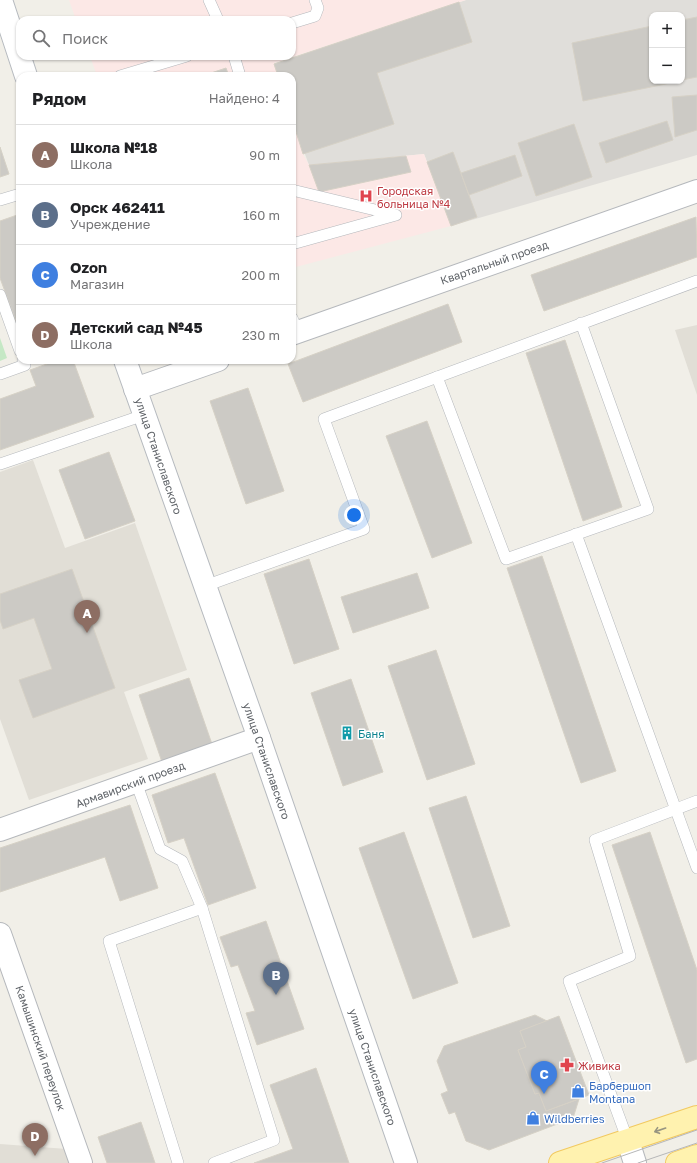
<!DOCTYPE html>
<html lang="ru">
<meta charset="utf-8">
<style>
:root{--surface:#fff;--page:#f2f2f2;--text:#202124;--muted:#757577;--line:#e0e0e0;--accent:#7c3aed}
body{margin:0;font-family:"Golos Text",sans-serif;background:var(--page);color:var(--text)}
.controls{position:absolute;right:12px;top:12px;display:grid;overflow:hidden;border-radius:8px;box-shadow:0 1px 3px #0004}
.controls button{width:36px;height:36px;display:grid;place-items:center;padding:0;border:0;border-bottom:1px solid var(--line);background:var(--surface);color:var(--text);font:20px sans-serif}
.you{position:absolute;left:354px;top:515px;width:14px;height:14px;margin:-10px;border:3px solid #fff;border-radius:50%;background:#1a73e8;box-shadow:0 0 0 6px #1a73e833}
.badge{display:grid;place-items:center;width:26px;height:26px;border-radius:50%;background:var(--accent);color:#fff;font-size:13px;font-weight:700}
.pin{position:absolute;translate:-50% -33px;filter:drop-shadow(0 1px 2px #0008)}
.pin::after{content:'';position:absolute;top:21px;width:14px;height:12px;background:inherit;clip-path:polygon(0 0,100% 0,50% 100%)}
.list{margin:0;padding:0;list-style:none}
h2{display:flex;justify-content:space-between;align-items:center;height:52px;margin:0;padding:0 16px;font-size:17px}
h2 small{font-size:13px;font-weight:400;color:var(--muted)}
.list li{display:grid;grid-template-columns:26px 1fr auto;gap:12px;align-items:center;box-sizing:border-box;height:60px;padding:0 16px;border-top:1px solid var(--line)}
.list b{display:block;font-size:15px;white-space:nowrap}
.list p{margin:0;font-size:13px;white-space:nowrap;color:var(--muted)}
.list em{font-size:13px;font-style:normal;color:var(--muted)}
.icon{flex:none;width:22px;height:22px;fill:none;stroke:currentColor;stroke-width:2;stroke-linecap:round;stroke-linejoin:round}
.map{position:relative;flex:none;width:697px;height:1163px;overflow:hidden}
.search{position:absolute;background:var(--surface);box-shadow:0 1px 3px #0004;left:16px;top:16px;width:280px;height:44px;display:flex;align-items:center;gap:10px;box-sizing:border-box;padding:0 14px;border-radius:12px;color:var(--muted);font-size:15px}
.panel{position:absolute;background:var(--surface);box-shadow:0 1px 3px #0004;left:16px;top:72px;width:280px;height:292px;border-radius:12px}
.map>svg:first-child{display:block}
.industrial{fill:#e0deda;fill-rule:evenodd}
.education{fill:#e1ded6}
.medical{fill:#fce8e6}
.green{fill:#c5e8c5}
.building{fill:#cccac5;stroke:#d6d1c6}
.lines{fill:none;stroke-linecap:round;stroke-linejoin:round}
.lane-casing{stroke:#b5b8bc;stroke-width:12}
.street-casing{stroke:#b5b8bc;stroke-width:24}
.secondary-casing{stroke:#b6babf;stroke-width:24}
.primary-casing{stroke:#f2c960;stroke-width:24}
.lane{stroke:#fff;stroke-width:11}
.street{stroke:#fff;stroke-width:22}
.secondary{stroke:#fff;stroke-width:22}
.primary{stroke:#fff2af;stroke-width:22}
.tram{stroke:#b6b7b8;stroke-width:1}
.oneway{stroke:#979581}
.labels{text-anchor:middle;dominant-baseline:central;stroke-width:3;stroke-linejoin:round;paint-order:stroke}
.health-label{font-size:11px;fill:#be3a42;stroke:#fff;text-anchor:start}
.street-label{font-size:11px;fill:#5f6368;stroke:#fff}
.culture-label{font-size:11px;fill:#0d838f;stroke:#fff;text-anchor:start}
.shop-label{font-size:11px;fill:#366cbe;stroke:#fff;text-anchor:start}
</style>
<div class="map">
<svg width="697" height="1163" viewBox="0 0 697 1163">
<rect width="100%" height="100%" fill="#f1efe8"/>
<path class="industrial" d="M 466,0 L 697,0 L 697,155 L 451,226 L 424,154 L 309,165 L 292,119 L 292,76 L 278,76 L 274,64 ZM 652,15 L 682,15 L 682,81 L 652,81 Z"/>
<g class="education">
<polygon points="697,325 697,395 675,330"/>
<polygon points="33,460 65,548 135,523 187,670 124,692 148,759 29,800 0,719 0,472"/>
<polygon points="0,1144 67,1149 72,1163 0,1163"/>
</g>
<g class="medical">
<polygon points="69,0 466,0 274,63 278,76 97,76 90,56 292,56 292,20 76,20"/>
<polygon points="292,119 303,154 309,165 424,154 451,226 292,268"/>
</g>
<polygon class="green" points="0,338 7,358 0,361"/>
<g class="building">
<polygon points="459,2 472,42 377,73 394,124 303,154 292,119 292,76 278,76 274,64"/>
<polygon points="697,17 697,77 682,80 682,20"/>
<polygon points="652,26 652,81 680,81 583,101 572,43"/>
<polygon points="226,68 229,76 202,76"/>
<polygon points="697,95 697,130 675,137 672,97"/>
<polygon points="667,121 673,140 606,163 599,143"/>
<polygon points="574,124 592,177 536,196 518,143"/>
<polygon points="0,147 9,174 0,177"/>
<polygon points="453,152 477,217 451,226 427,162"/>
<polygon points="515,155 522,176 469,195 461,173"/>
<polygon points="406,156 411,172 319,192 309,165"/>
<polygon points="20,214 20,327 18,327 0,278 0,221"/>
<polygon points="696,217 697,257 544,311 531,275"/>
<polygon points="448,304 462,342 303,402 288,364"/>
<polygon points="565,340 622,507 583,521 526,353"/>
<polygon points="58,360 73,360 94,417 0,450 0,399 36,386 30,370"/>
<polygon points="248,388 284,491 246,504 210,401"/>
<polygon points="427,421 472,543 432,558 386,436"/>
<polygon points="109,452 135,521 85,539 59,470"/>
<polygon points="542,556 616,771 581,783 507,568"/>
<polygon points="309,559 339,649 294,664 264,574"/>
<polygon points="72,569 115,688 33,718 19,680 52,669 34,618 3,629 0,620 0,594"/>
<polygon points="417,573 429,608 353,633 341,597"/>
<polygon points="436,650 475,764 427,780 388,666"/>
<polygon points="189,678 213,747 163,765 139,695"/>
<polygon points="351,679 383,772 343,786 311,693"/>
<polygon points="215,773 256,888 208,905 184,838 168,843 152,795"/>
<polygon points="466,796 510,926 473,938 429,808"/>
<polygon points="130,805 158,888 120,901 105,857 0,892 0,848"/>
<polygon points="404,832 458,983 413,999 359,848"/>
<polygon points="650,832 697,970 697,1059 686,1063 612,845"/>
<polygon points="266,921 304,1029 257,1045 246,1013 255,1011 238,965 231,967 220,937"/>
<polygon points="535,1015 547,1021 520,1031 526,1047 518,1050 535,1094 539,1093 546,1111 579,1099 573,1118 489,1150 466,1141 455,1112 449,1114 441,1094 448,1091 437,1061 444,1046"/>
<polygon points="559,1016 589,1095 546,1111 539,1093 535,1094 518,1050 526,1047 520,1031"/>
<polygon points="316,1068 349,1163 254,1163 293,1149 270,1085"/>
<polygon points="141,1122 155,1163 107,1163 98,1137"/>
</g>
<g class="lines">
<g class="lane-casing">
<g id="lane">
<polyline points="209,0 218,20"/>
<polyline points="292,23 315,16 318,8 315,0"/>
<polyline points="234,56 240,76"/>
<polyline points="120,76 187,56"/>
<polyline points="292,190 396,215 292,244"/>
<polyline points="0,200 20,194"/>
<polyline points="0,295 20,351"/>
<polyline points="292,318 298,332"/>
<polyline points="0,374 25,365 23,360"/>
<polyline points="437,377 506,559 648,509 581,323"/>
<polyline points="0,464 144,415"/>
<polyline points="576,534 697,868"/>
<polyline points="205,586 364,529 324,419 697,281"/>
<polyline points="136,782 160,849 182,861 202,908 274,1140 214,1163"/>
<polyline points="628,1141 569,981 630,956 595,840 697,801"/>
<polyline points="178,1163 109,941 202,908"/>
</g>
</g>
<g class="street-casing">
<g id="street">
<polyline points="292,334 697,191"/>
<polyline points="135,389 218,360"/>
<polyline points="0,830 259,738"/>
<polyline points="0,934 81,1163"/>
<polyline points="628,1141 635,1163"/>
</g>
</g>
<g class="secondary-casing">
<g id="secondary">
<polyline points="1,0 26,76"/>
<polyline points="125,360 259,738 406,1163"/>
</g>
</g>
<g class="primary-casing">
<g id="primary">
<polyline points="560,1163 697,1117"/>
<polyline points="677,1163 697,1156"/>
</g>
</g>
<use href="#lane" class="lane"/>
<use href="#street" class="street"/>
<use href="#secondary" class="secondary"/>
<use href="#primary" class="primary"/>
<g class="tram">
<polyline points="602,1163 697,1130"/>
<polyline points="638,1163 697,1143"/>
</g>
</g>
<defs><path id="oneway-shaft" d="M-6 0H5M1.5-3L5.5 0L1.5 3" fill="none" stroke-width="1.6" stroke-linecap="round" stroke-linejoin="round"/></defs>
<use class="oneway" href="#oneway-shaft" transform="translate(660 1130) rotate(161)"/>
<defs>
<g id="hospital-bare" transform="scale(1.08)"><path d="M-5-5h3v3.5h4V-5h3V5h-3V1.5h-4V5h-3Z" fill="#e0444e" stroke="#fff" stroke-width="2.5" paint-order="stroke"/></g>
<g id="building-bare" transform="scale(1.08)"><path d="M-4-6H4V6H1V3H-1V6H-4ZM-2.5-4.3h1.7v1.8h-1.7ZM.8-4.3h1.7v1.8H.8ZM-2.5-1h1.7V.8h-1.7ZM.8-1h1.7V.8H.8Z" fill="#0f9aa8" stroke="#fff" stroke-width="2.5" paint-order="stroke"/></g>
<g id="pharmacy-bare" transform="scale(1.08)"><path d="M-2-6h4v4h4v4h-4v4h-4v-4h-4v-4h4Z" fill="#e0444e" stroke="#fff" stroke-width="2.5" paint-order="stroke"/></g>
<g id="shop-bare" transform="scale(1.08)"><path d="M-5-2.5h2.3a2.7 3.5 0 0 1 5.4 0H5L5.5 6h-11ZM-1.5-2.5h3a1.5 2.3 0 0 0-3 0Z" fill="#3f7fe0" stroke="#fff" stroke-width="2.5" paint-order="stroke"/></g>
</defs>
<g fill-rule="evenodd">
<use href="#hospital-bare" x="366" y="196"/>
<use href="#building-bare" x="347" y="733"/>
<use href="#pharmacy-bare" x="567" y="1065"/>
<use href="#shop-bare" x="578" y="1091"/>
<use href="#shop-bare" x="533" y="1118"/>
</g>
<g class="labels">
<g class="health-label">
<text x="377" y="190">Городская<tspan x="377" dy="13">больница №4</tspan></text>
<text x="578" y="1065">Живика</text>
</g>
<g class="street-label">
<text transform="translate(494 262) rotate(-19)">Квартальный проезд</text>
<text transform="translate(159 456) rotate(71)">улица Станиславского</text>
<text transform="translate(267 761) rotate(71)">улица Станиславского</text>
<text transform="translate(130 784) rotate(-20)">Армавирский проезд</text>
<text transform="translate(41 1048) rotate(71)">Камышинский переулок</text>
<text transform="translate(373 1067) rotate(71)">улица Станиславского</text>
</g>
<g class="culture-label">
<text x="358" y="733">Баня</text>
</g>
<g class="shop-label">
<text x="589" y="1085">Барбершоп<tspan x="589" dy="13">Montana</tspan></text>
<text x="544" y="1118">Wildberries</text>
</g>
</g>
</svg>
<div class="controls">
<button>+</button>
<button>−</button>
</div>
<div class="you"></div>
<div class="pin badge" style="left:87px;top:633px;background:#8d6e63">A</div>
<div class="pin badge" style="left:276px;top:995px;background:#5c6f8a">B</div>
<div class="pin badge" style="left:544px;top:1094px;background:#3f7fe0">C</div>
<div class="pin badge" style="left:35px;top:1156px;background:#8d6e63">D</div>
<div class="search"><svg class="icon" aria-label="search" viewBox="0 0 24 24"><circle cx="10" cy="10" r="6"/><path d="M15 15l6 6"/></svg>Поиск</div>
<section class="panel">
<h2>Рядом<small>Найдено: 4</small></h2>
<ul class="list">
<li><span class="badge" style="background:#8d6e63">A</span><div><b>Школа №18</b><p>Школа</p></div><em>90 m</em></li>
<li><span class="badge" style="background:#5c6f8a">B</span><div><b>Орск 462411</b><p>Учреждение</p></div><em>160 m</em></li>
<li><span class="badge" style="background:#3f7fe0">C</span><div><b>Ozon</b><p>Магазин</p></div><em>200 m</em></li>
<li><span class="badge" style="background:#8d6e63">D</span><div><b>Детский сад №45</b><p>Школа</p></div><em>230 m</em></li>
</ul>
</section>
</div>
